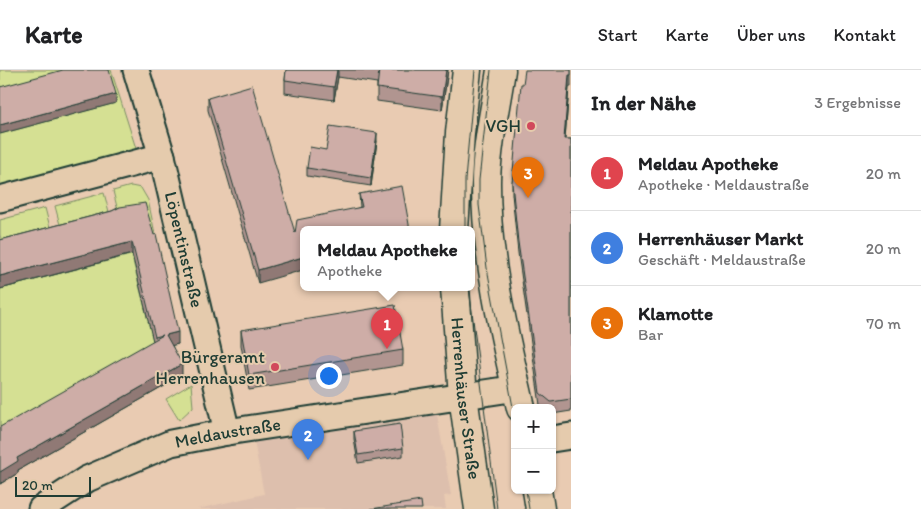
<!DOCTYPE html>
<html lang="de">
<meta charset="utf-8">
<style>
:root{--surface:#fff;--page:#f2f2f2;--text:#202124;--muted:#757577;--line:#e0e0e0;--accent:#0f766e}
body{margin:0;font-family:Itim,sans-serif;background:var(--page);color:var(--text)}
.controls{position:absolute;right:15px;bottom:15px;display:grid;overflow:hidden;border-radius:8px;box-shadow:0 1px 4px #0004}
.controls button{width:45px;height:45px;display:grid;place-items:center;padding:0;border:0;border-bottom:1px solid var(--line);background:var(--surface);color:var(--text);font:25px sans-serif}
.scale{position:absolute;left:15px;bottom:12px;width:76px;box-sizing:border-box;padding-left:5px;border:2px solid #1f3d34;border-top:0;font-size:14px;line-height:18px;white-space:nowrap;color:#1f3d34;-webkit-text-stroke:4px #e5cbad;paint-order:stroke}
.you{position:absolute;left:328px;top:305px;width:18px;height:18px;margin:-12px;border:4px solid #fff;border-radius:50%;background:#1a73e8;box-shadow:0 0 0 8px #1a73e833}
.badge{display:grid;place-items:center;width:32px;height:32px;border-radius:50%;background:var(--accent);color:#fff;font-size:16px;font-weight:700}
.pin{position:absolute;translate:-50% -41px;filter:drop-shadow(0 1px 2px #0008)}
.pin::after{content:'';position:absolute;top:26px;width:18px;height:15px;background:inherit;clip-path:polygon(0 0,100% 0,50% 100%)}
.popup{position:absolute;left:300px;top:156px;width:175px;height:65px;box-sizing:border-box;display:grid;place-content:center;border-radius:8px;background:var(--surface);filter:drop-shadow(0 1px 4px #0005);font-size:16px;white-space:nowrap;color:var(--muted)}
.popup b{font-size:19px;color:var(--text)}
.popup::after{content:'';position:absolute;left:50%;top:100%;margin-left:-10px;border:10px solid transparent;border-top-color:var(--surface)}
.list{margin:0;padding:0;list-style:none}
h2{display:flex;justify-content:space-between;align-items:center;height:65px;margin:0;padding:0 20px;font-size:21px}
h2 small{font-size:16px;font-weight:400;color:var(--muted)}
.list li{display:grid;grid-template-columns:32px 1fr auto;gap:15px;align-items:center;box-sizing:border-box;height:75px;padding:0 20px;border-top:1px solid var(--line)}
.list b{display:block;font-size:19px;white-space:nowrap}
.list p{margin:0;font-size:16px;white-space:nowrap;color:var(--muted)}
.list em{font-size:16px;font-style:normal;color:var(--muted)}
.map{position:relative;flex:none;width:571px;height:439px;overflow:hidden}
header{display:flex;align-items:center;gap:30px;box-sizing:border-box;height:70px;padding:0 25px;background:var(--surface);border-bottom:1px solid var(--line)}
header strong{font-size:24px}
nav{display:flex;gap:28px;margin-inline-start:auto;font-size:18px}
main{display:flex}
aside{flex:1;background:var(--surface)}
.map>svg:first-child{display:block}
.built{fill:#ddbfad}
.green{fill:#d5e093;stroke:#7a8e64}
.lines{fill:none;stroke-linecap:round;stroke-linejoin:round}
.minor-casing{stroke:#1f3d34;stroke-width:29}
.tertiary-casing{stroke:#1f3d34;stroke-width:31}
.minor{stroke:#e5cbad;stroke-width:25}
.tertiary{stroke:#e5cbad;stroke-width:28}
.tram{stroke:#1f3d34;stroke-width:1}
.wall{fill:#b19590;stroke:#1f3d34}
.shaded-wall{fill:#907975;stroke:#1f3d34}
.building{fill:#ceada7;stroke:#1f3d34}
.poi-dot{fill:#d1495b;stroke:#e5cbad;stroke-width:2}
.labels{text-anchor:middle;dominant-baseline:central;stroke-width:4;stroke-linejoin:round;paint-order:stroke}
.poi-label{font-size:18px;fill:#1f3d34;stroke:#e5cbad;text-anchor:end}
.street-label{font-size:18px;fill:#1f3d34;stroke:#e5cbad}
</style>
<header>
<strong>Karte</strong>
<nav><a>Start</a><a>Karte</a><a>Über uns</a><a>Kontakt</a></nav>
</header>
<main>
<div class="map">
<svg width="571" height="439" viewBox="0 0 571 439">
<rect width="100%" height="100%" fill="#e9cbb2"/>
<filter id="ink" filterUnits="userSpaceOnUse"><feTurbulence type="fractalNoise" baseFrequency=".02" numOctaves="2"/><feDisplacementMap in="SourceGraphic" scale="10" xChannelSelector="R" yChannelSelector="G"/><feConvolveMatrix kernelMatrix="1 2 1 2 8 2 1 2 1" color-interpolation-filters="sRGB"/></filter>
<g filter="url(#ink)">
<polygon class="built" points="436,339 451,425 444,426 446,439 198,439 264,424 254,371"/>
<g class="green">
<polygon points="0,0 90,0 0,26"/>
<polygon points="107,0 111,0 140,91 0,129 0,64 115,33"/>
<polygon points="131,116 141,118 148,130 157,173 120,149 113,121"/>
<polygon points="104,123 112,153 63,166 55,136"/>
<polygon points="45,138 53,169 4,181 0,165 0,150"/>
<polygon points="138,183 133,191 156,282 0,370 0,219"/>
<polygon points="191,314 193,337 179,350 166,329"/>
</g>
<g class="lines">
<g class="minor-casing">
<g id="minor">
<path id="s1" d="M 136,0 L 162,86 L 227,362"/>
<polyline points="0,129 162,86"/>
<polyline points="552,369 571,366"/>
<path id="s2" d="M 41,439 L 87,409 L 171,373 L 227,362 L 517,318"/>
</g>
</g>
<g class="tertiary-casing">
<g id="tertiary">
<path d="M 501,0 C 496,35 486,78 486,113 C 486,189 504,264 521,338"/>
<polyline points="454,160 460,63 467,0"/>
<path id="s3" d="M 455,218 L 463,326 L 479,439"/>
<polyline points="537,420 540,439"/>
</g>
</g>
<use href="#minor" class="minor"/>
<use href="#tertiary" class="tertiary"/>
<g class="tram">
<polyline points="491,0 479,110 479,135 487,198 515,348"/>
<polyline points="465,160 465,110 475,0"/>
<polyline points="469,218 497,439"/>
<polyline points="526,420 529,439"/>
</g>
</g>
<g class="wall">
<polygon points="286,0 448,0 442,40 377,31 377,13 338,7 334,30 285,23 285,10"/>
<polygon points="571,0 571,17 569,17 565,69 571,69 571,341 552,344 552,338 544,338 540,335 518,183 512,124 512,113 523,14"/>
<polygon points="208,28 295,163 360,137 359,124 410,160 303,160 258,213 208,40"/>
<polygon points="377,71 371,116 307,106 307,98 326,80"/>
<polygon points="120,137 178,274 172,275 182,306 18,400 18,403 0,414 153,271 132,184 0,219 0,170 112,141"/>
<polygon points="241,260 403,280 403,295 249,320 241,275"/>
<polygon points="354,361 403,378 403,386 358,393 354,369"/>
</g>
<g class="shaded-wall">
<polygon points="337,0 338,0 338,7 334,30 334,17"/>
<polygon points="446,0 448,0 442,40 442,27"/>
<polygon points="569,5 569,17 564,81 564,69"/>
<polygon points="116,24 116,33 0,64 0,55"/>
<polygon points="377,63 377,71 371,116 371,108"/>
<polygon points="132,172 132,184 0,219 0,206"/>
<polygon points="303,187 303,200 258,213 258,200"/>
<polygon points="178,262 178,274 166,277 166,265"/>
<polygon points="182,294 182,306 18,400 18,403 0,414 0,402 17,388"/>
</g>
<g class="building">
<polygon points="63,0 109,0 116,24 0,55 0,17"/>
<polygon points="286,0 337,0 334,17 285,10"/>
<polygon points="379,0 446,0 442,27 377,18"/>
<polygon points="525,0 571,0 571,5 569,5 564,69 571,69 571,329 551,332 540,323 518,172 512,113 521,14 523,14"/>
<polygon points="252,15 295,163 297,150 362,137 359,124 402,116 410,160 303,160 303,187 258,200 208,28"/>
<polygon points="330,56 377,63 371,108 307,98 310,77 326,80"/>
<polygon points="145,133 154,165 156,164 178,262 166,265 182,294 17,388 18,391 0,402 0,357 163,265 155,267 132,172 0,206 0,170 112,141 120,137"/>
<polygon points="395,235 403,280 249,305 241,260"/>
<polygon points="400,354 403,378 358,385 354,361"/>
<polygon points="421,431 422,439 371,439"/>
</g>
</g>
<g class="poi-dot">
<circle cx="531" cy="56" r="5"/>
<circle cx="275" cy="297" r="5"/>
</g>
<g class="labels">
<g class="poi-label">
<text x="521" y="56">VGH</text>
<text x="265" y="287">Bürgeramt<tspan x="265" dy="21">Herrenhausen</tspan></text>
</g>
<g class="street-label">
<text stroke="none"><textPath href="#s1" startOffset="186">Löpentinstraße</textPath></text>
<text stroke="none"><textPath href="#s3" startOffset="111">Herrenhäuser Straße</textPath></text>
<text stroke="none"><textPath href="#s2" startOffset="204">Meldaustraße</textPath></text>
</g>
</g>
</svg>
<div class="controls">
<button>+</button>
<button>−</button>
</div>
<div class="scale">20 m</div>
<div class="you"></div>
<div class="pin badge" style="left:387px;top:279px;background:#e0444e">1</div>
<div class="popup"><b>Meldau Apotheke</b>Apotheke</div>
<div class="pin badge" style="left:308px;top:390px;background:#3f7fe0">2</div>
<div class="pin badge" style="left:528px;top:128px;background:#e8710a">3</div>
</div>
<aside>
<h2>In der Nähe<small>3 Ergebnisse</small></h2>
<ul class="list">
<li><span class="badge" style="background:#e0444e">1</span><div><b>Meldau Apotheke</b><p>Apotheke · Meldaustraße</p></div><em>20 m</em></li>
<li><span class="badge" style="background:#3f7fe0">2</span><div><b>Herrenhäuser Markt</b><p>Geschäft · Meldaustraße</p></div><em>20 m</em></li>
<li><span class="badge" style="background:#e8710a">3</span><div><b>Klamotte</b><p>Bar</p></div><em>70 m</em></li>
</ul>
</aside>
</main>
